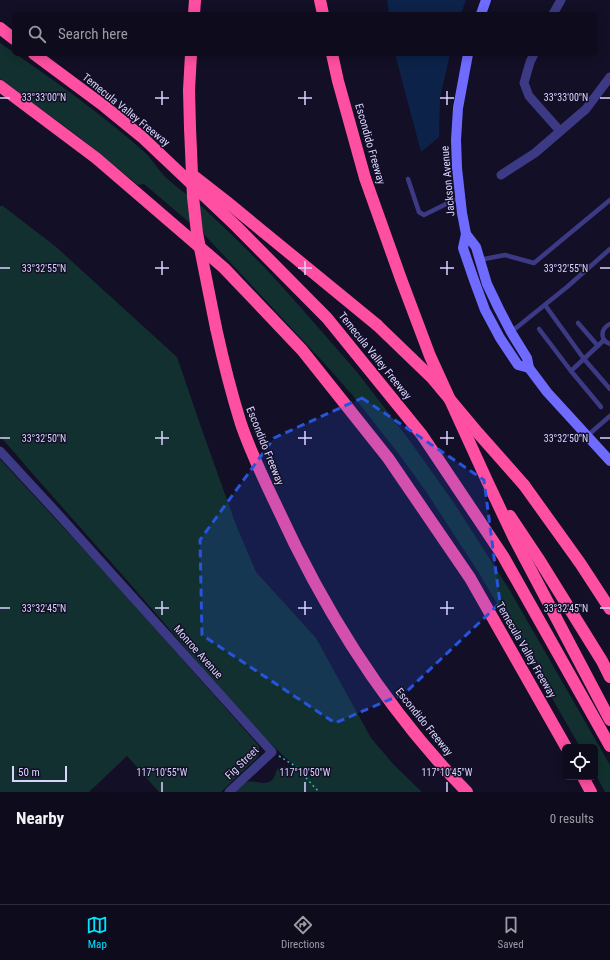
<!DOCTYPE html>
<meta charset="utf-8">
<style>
:root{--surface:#0e0b1c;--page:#1c1929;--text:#f1f3f6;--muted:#9b9ba3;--line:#2e2b3b;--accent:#00e5ff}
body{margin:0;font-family:"Roboto Condensed",sans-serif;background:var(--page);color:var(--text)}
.controls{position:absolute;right:12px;bottom:12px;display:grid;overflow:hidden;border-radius:6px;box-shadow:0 2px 10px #0003}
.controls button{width:36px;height:36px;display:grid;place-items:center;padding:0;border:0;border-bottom:1px solid var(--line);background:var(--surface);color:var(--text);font:20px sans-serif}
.scale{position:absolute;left:12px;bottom:10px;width:55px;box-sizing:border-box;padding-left:4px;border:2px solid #d9d4ff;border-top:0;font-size:11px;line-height:14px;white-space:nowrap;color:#d9d4ff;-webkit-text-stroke:3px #130f26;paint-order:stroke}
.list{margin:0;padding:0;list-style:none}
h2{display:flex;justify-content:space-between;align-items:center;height:52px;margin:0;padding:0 16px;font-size:17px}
h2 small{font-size:13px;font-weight:400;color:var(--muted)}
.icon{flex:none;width:22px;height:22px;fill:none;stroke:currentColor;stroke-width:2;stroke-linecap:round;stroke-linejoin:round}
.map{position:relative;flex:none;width:610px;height:792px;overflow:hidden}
.search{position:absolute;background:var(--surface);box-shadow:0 2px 10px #0003;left:12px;right:12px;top:12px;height:44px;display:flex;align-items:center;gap:10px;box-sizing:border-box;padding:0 14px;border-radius:6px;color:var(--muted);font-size:15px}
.sheet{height:112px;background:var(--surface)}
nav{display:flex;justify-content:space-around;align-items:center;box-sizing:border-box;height:56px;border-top:1px solid var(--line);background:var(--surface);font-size:11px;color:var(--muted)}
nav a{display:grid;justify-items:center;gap:2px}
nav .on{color:var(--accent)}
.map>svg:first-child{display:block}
.green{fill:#12302f}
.water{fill:#0c2248}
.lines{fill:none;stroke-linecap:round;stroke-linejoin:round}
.path{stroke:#2fb8b0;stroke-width:1.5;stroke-dasharray:2 3;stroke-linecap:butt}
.lane{stroke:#3d3a85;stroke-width:4.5}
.street{stroke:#3d3a85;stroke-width:9}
.secondary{stroke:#6f6bff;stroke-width:10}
.highway{stroke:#ff4fa3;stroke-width:12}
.highway-bridge{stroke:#ff4fa3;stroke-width:12}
.marked{fill:#2655da;fill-opacity:0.2;stroke:#2655da;stroke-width:3;stroke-dasharray:8 5;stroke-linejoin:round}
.ticks{fill:none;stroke:#d9d4ff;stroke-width:1.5}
.labels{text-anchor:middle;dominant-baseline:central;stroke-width:3;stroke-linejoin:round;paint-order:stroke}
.street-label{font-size:11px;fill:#d9d4ff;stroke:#130f26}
.ticks-label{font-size:10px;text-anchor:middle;fill:#d9d4ff;stroke:#130f26;stroke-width:3;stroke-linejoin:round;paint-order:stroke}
</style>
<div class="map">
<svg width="610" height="792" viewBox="0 0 610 792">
<rect width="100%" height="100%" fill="#130f26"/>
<g class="green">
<path d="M 0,43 C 48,76 98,111 142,150 C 150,156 154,164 160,171 C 168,181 180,189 190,197 L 196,228 L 144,184 L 138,185 L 79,137 L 0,79 Z"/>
<polygon points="196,201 234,237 267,270 303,310 357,372 407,437 454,503 509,589 610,765 610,792 605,792 595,773 595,747 580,747 513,630 477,570 425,490 398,453 354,397 324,363 199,229"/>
<path d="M 0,206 L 3,206 L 55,246 L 177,357 L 201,427 L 236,525 L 256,572 L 316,638 L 371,738 L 394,765 L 422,792 L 235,792 C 238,789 242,783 247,782 C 254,780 262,785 269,782 C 281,776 270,762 291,769 L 295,766 C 246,724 206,672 164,623 C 110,560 54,499 0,436 Z"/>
<polygon points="0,459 114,582 259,746 260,751 258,757 221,792 159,792 127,756 89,792 0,792"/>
</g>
<g class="water">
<polygon points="387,0 466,0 461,14 389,14"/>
<polygon points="395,54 450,54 440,98 439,137 421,152"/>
</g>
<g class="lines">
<polyline class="path" points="279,756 295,766 319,792"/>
<g class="lane">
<polyline points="408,179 419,212 424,215 452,201 460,198"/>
<polyline points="479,260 505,255 534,263 610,200"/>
<polyline points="545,305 584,359 610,389"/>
<polyline points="578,323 598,346"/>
<path d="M 610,324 C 600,329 600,340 610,344"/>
<polyline points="539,329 571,371 604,340"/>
<polyline points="511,332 567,287 610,249"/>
<polyline points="571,371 601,407"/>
<polyline points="587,436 610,416"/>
</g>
<g class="street">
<polyline points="553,14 561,0"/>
<polyline points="534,54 530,62 524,83 529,96 560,131"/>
<polyline points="501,175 535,153 586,109 610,77"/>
<polyline points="0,451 59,515 272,752 229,792"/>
</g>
<g class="secondary">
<polyline points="481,14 486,0"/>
<polyline points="468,54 458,108 456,140 457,168 462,213 466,234 476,247 487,284 499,309 511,332 527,358 529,368 547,392 610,461"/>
<polyline points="466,234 463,248 474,280 485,310 500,338 518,365 529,368"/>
</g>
<g class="highway">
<polyline points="320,0 323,14"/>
<polyline points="194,14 195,0"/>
<polyline points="0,28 14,39"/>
<polyline points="34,54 104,106 142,137 236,226 327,318 422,435 503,556 610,746"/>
<polyline points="332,54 338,81 365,178 401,279 430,356 488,483 514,538 610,720"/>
<polyline points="0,86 96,158 224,268 302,350 388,458 470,578 566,747"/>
<polyline points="190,128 189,90 191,54"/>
<polyline points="195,177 227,202 377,325"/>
<path d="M 216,328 C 223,360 231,392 241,424 C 251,453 264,480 277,507 C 324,610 387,711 467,792"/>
<polyline points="524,485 580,563 610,609"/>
<polyline points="510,516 538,558 602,661 610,677"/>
<polyline points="583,777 591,792"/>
</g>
<g class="highway-bridge">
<polyline points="190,128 193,197 197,233 216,328"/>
<polyline points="377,325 432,378 478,433 524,485"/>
</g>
</g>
<path class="marked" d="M 362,398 L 484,480 L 500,603 L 405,693 L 335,723 L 202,635 L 200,540 L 274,438 Z"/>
<path class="ticks" d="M 162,91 L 162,105M 305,91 L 305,105M 447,91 L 447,105M 0,98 L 10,98M 155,98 L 169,98M 298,98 L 312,98M 440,98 L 454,98M 600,98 L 610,98M 162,261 L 162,275M 305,261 L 305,275M 447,261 L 447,275M 0,268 L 10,268M 155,268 L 169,268M 298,268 L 312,268M 440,268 L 454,268M 600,268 L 610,268M 162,431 L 162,445M 305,431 L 305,445M 447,431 L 447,445M 0,438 L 10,438M 155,438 L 169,438M 298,438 L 312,438M 440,438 L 454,438M 600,438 L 610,438M 162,601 L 162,615M 305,601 L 305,615M 447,601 L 447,615M 0,608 L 10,608M 155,608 L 169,608M 298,608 L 312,608M 440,608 L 454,608M 600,608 L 610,608M 162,782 L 162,792M 305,782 L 305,792M 447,782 L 447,792"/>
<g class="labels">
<g class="street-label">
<text transform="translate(126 110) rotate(39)">Temecula Valley Freeway</text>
<text transform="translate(370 144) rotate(74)">Escondido Freeway</text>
<text transform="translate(448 181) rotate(-95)">Jackson Avenue</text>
<text transform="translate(375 356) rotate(51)">Temecula Valley Freeway</text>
<text transform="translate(265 446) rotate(68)">Escondido Freeway</text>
<text transform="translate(526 650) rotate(60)">Temecula Valley Freeway</text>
<text transform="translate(198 652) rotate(48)">Monroe Avenue</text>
<text transform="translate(424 722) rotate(51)">Escondido Freeway</text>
<text transform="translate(242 763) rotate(-44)">Fig Street</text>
</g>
</g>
<g class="ticks-label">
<text x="44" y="101">33°33'00"N</text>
<text x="566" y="101">33°33'00"N</text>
<text x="44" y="272">33°32'55"N</text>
<text x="566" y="272">33°32'55"N</text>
<text x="44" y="442">33°32'50"N</text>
<text x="566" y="442">33°32'50"N</text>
<text x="44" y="612">33°32'45"N</text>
<text x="566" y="612">33°32'45"N</text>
<text x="162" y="776">117°10'55"W</text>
<text x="305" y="776">117°10'50"W</text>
<text x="447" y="776">117°10'45"W</text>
</g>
</svg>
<div class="controls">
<button><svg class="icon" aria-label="locate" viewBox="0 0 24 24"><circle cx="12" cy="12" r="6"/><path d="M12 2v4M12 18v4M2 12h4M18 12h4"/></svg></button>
</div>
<div class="scale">50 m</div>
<div class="search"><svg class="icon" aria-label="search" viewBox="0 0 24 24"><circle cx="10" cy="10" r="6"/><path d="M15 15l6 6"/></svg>Search here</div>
</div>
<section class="sheet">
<h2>Nearby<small>0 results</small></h2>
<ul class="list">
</ul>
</section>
<nav>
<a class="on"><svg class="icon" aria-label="map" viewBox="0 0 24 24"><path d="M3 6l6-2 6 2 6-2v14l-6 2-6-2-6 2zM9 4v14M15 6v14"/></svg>Map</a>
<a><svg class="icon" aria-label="directions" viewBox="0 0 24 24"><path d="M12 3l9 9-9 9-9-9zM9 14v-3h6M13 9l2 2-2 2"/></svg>Directions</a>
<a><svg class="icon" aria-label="saved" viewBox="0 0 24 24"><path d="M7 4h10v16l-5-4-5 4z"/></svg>Saved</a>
</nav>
